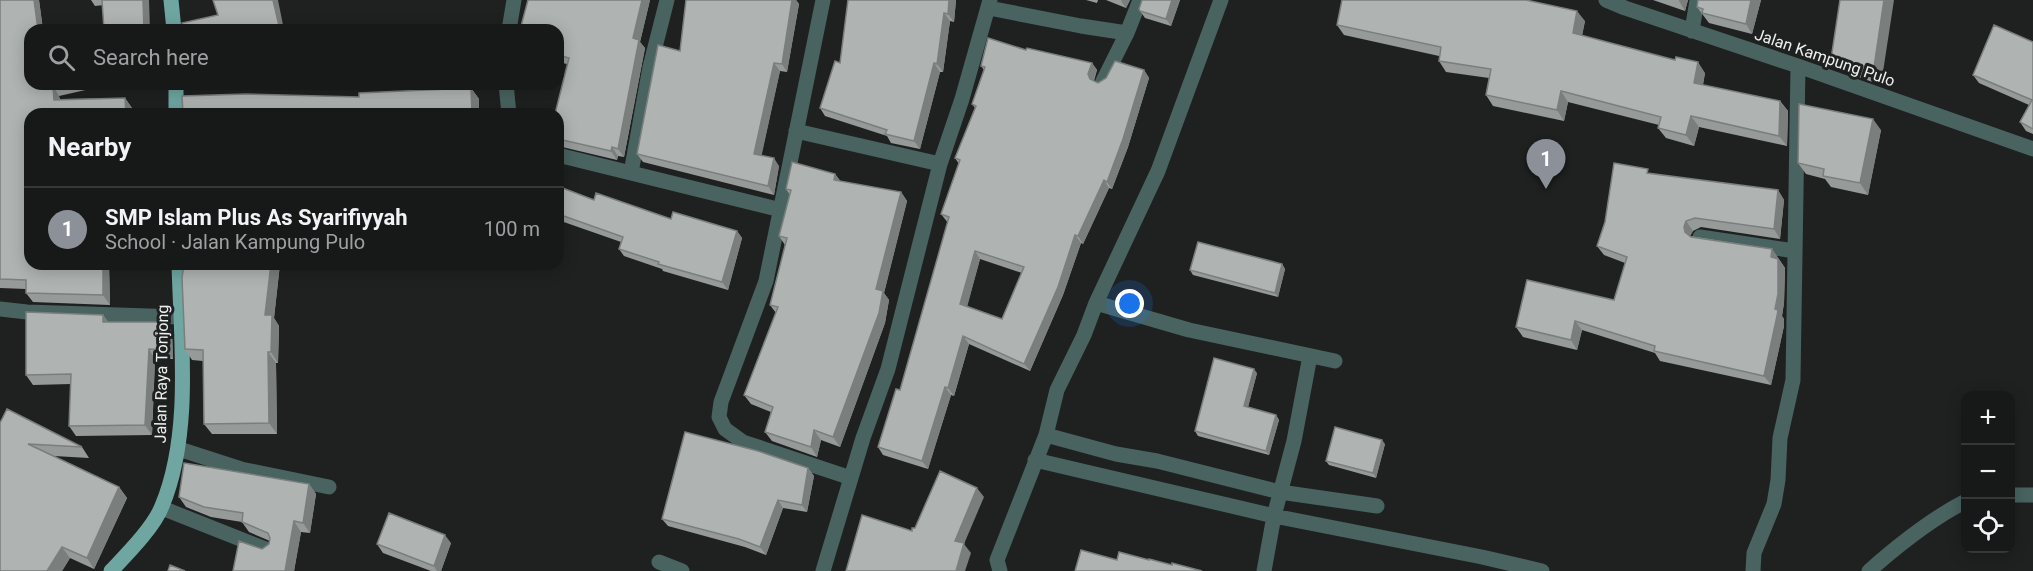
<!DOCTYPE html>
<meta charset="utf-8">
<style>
:root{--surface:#161918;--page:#232625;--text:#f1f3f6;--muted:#9ea0a2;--line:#353837;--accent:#8c9099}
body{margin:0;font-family:Roboto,sans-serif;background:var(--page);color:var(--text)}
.controls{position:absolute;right:18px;bottom:18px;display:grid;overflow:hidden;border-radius:12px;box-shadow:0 3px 15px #0003}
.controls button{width:54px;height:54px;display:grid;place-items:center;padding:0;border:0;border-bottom:2px solid var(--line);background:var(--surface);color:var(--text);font:30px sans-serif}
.you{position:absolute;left:1130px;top:304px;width:21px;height:21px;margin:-15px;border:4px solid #fff;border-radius:50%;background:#1a73e8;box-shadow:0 0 0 9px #1a73e833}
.badge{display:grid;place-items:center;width:39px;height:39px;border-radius:50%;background:var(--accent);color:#fff;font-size:20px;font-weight:700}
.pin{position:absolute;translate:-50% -50px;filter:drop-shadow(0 2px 3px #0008)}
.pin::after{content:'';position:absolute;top:32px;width:21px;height:18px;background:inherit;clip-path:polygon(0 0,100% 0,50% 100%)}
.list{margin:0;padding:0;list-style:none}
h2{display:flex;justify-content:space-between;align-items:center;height:78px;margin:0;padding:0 24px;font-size:26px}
h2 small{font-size:20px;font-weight:400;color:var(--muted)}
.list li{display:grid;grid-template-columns:39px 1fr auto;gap:18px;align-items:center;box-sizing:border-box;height:84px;padding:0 24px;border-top:2px solid var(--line)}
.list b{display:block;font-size:22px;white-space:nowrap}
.list p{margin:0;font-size:20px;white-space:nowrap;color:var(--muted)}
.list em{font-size:20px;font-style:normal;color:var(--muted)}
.icon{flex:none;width:33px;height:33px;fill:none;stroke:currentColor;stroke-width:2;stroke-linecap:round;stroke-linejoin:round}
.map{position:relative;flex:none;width:2033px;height:571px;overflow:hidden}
.search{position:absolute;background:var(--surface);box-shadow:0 3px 15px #0003;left:24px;top:24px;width:540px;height:66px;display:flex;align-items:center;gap:15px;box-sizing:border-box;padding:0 21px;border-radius:18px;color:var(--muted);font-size:22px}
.panel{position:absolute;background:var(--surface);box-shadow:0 3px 15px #0003;left:24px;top:108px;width:540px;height:162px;border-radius:18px}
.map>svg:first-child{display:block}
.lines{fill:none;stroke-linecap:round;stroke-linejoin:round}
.minor{stroke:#496360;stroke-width:15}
.major{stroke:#6fa6a1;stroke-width:15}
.wall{fill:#969b9a;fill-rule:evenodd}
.shaded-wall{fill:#7a7e7d}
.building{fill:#afb4b3;stroke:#7a7e7d;stroke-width:1.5;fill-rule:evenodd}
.labels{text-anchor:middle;stroke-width:6;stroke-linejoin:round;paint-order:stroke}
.street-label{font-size:16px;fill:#edf0ef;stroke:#1e2120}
</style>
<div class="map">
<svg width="2033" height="571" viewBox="0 0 2033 571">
<rect width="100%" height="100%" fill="#1e2120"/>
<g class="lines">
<path class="minor" d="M667 0 650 67 631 173 781 210
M823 0 766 281 721 402 719 417 725 429 743 442 851 478
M1606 0 1625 8 1798 66 2033 149
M989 8 1081 26 1127 33
M509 30 514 0
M1692 31 1697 0
M1103 81 1127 33 1140 0
M506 84 509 114
M796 131 940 164
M558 155 631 173
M1700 237 1795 251
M1096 303 1189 330 1335 361
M0 309 27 312 180 317
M1046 435 1116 454 1157 461 1280 492 1377 506
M179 449 241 469 329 487
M1035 460 1274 516 1482 557 1542 571
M2010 495H2033
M162 508 268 550
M659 562 682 571
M823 571 863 438 888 369 940 164 962 99 990 0
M1000 571 997 560 1046 435 1057 390 1084 335 1096 303 1158 171 1221 0
M1264 571 1274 516 1294 441 1310 356
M1753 571 1754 553 1774 504 1778 480 1780 438 1793 380 1798 66
M1869 571C1896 547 1933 518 1966 501"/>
<path class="major" d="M171 0 174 30
M176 84V114
M111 571C127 554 154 527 162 506 192 434 181 341 179 264"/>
</g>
<path class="wall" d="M0 0H39L43 30H30V84H112L59 96 60 99 125 98 132 108V114H30L109 264 110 305 33 302 26 293V289L0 288Z
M91 0H149L95 6Z
M528 0H650L640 42 645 48 624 157 618 156 617 160 558 146V114L567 64 558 62V30Z
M686 0H796L799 4 787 72 780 71 761 156 779 166 774 195 643 162 637 154 680 51Z
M848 0H956L954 22 950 21 943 72H940L920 149 891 143 887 136 825 116 820 108 840 63Z
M1086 0H1098L1097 3Z
M1106 0H1130L1126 8Z
M1142 0H1180L1171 26 1145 18 1140 11Z
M1653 0H1688L1685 11Z
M1698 0H1761L1752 34 1709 23 1697 7Z
M1840 0 1881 85 1839 70 1831 59Z
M1585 21 1582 36 1705 73 1703 85 1780 101 1788 111 1787 146 1699 127 1694 146 1666 138 1658 128 1659 125 1568 102 1564 121 1493 106 1486 95 1489 78 1446 72 1439 61V56L1344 35 1337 25Z
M2033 42V134L2026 131 2020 122 2029 105 1979 83 1973 75Z
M1026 50 1092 63 1097 70 1094 81 1098 83 1144 70 1149 78 1128 147 1112 189 1109 188 1083 244 1081 243 1063 295 1030 371 969 344 954 396 951 395 928 469 883 455 878 447 900 390 948 223 941 214 959 164 955 158 975 108 972 104 984 70 981 66ZM980 259 1022 273 1002 319 967 306Z
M471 88 479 99V114H183Z
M1881 130 1868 195 1831 187 1825 179 1806 174 1798 163Z
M835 174 841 182 901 192 907 201 884 293 889 300 885 323 840 447 821 440 817 457 772 441 765 432 771 412 751 404 744 395 776 313 770 305 785 245 779 236 790 195 786 189Z
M1652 174 1778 190 1784 200 1780 239 1701 227 1693 231 1690 236 1772 249 1785 268 1784 303 1782 316 1784 319V326L1771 385 1660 361 1655 353 1582 330 1577 350 1523 337 1516 327 1614 300 1625 263 1604 255 1597 246Z
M558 192 671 219 737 231 742 238 728 290 663 271 662 269 624 256 619 249 621 242 558 220Z
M184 264H280L274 318 279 326 278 363H276L277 434H212L204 424 203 361 192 360 185 349Z
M1282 264 1285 269 1278 297 1193 275 1190 270Z
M103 315 108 322H165L172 332 173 359H155L152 435 76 436 69 426 71 384 33 385 26 375Z
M1257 373 1248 407 1276 415 1279 420 1269 455 1198 436 1195 431Z
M7 409 82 447 89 458 54 456 119 487 127 498 94 569 70 558 62 571H0Z
M1385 444 1376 478 1329 465 1326 461Z
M808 468 814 476 807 512 783 508 766 555 745 547 668 526 662 519Z
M309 484 316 494 310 533 301 532 294 571H233L269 544 270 541 249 532 242 522 211 517 186 507 179 497Z
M451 543 441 571H431L383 553 377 544Z"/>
<path class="shaded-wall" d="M34 0H39L43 30H38Z
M143 0H149L150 30H144Z
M273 0H278L284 30H280Z
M642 0H650L640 42 645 48 624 157 618 149 633 38Z
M792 0H796L799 4 787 72 782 64Z
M949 0H956L954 22 948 14Z
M1122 0H1130L1126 8 1121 1Z
M1172 0H1180L1171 26 1166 19Z
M1679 0H1688L1685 11 1679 1Z
M1751 0H1761L1752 34 1746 24Z
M1884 0H1894L1881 85 1873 74Z
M1577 11 1585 21 1580 44 1573 33Z
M944 13 950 21 943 72 937 64Z
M1698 62 1705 73 1701 94 1694 83Z
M774 63 780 71 760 163 754 154Z
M934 63 940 72 920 149 914 141Z
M1092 63 1097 70 1093 82 1090 79 1088 74Z
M1144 70 1149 78 1128 147 1112 189 1107 182Z
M53 86 59 96 61 109 54 100Z
M471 88 479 99V114H472Z
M1561 91 1568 102 1564 121 1557 110Z
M125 98 132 108V114H126Z
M1780 101 1788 111 1787 146 1779 136Z
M1691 116 1699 127 1694 146 1686 135Z
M1873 119 1881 130 1868 195 1860 183Z
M612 147 618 156 617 160 611 151Z
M774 158 779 166 774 195 768 186Z
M835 174 842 183 834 180Z
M1104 180 1109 188 1083 244 1078 236Z
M1778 190 1784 200 1780 239 1774 229Z
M901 192 907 201 884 293 889 300 885 323 840 447 833 437 876 289Z
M1686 221 1693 231 1690 236 1685 232 1684 227Z
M737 231 742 238 728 290 722 282Z
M1075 235 1081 243 1063 295 1030 371 1024 364Z
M1772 249 1785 268 1784 303 1782 316 1784 319V326L1771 385 1764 376 1775 309 1771 257Z
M975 251 980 259 966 311 960 304Z
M103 264H109L110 305 103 295Z
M271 264H280L274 318 279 326 278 363 271 352 265 315Z
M1282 264 1285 269 1278 297 1275 293Z
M103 315 110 324 103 322Z
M1575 321 1582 330 1577 350 1571 340Z
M165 322 172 332 173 359 166 350Z
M963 336 969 344 954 396 948 388Z
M149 349 155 359 152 435 145 425Z
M268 352 276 363 277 434 269 423Z
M1254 369 1257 373 1247 411 1244 406Z
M945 387 951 395 928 469 922 461Z
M1276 415 1279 420 1269 455 1266 451Z
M814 430 821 440 817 457 811 447Z
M1382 440 1385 444 1376 478 1373 473Z
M808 468 814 476 807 512 802 505Z
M309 484 316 494 310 533 303 523Z
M119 487 127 498 94 569 87 558Z
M977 488 984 497 964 544 971 553 965 571H956L955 541Z
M778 500 783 508 766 555 760 547Z
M294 521 301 532 294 571H285Z
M445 535 451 543 441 571H437L434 566Z
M62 547 70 558 62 571H47Z"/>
<path class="building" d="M0 0H34L38 30H30V84H62L53 86 54 100 125 98 126 114H30V264H103V295L26 293V280L0 279Z
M102 0H143L144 30H104Z
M213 0H273L280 30H184L182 23 218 15Z
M528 0H642L633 38 639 40 618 149 612 147 611 151 558 139V114H555L569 58 558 55V30H520Z
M686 0H792L782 64 774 63 754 154 774 158 768 186 637 154 658 45 680 51Z
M848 0H949L948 14 944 13 937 64 934 63 914 141 885 134 887 130 820 108 835 61 840 63Z
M1142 0H1172L1166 19 1140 11 1139 9Z
M1342 0H1526L1577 11 1573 33 1675 60 1676 57 1698 62 1694 83 1780 101 1779 136 1691 116 1686 135 1658 128 1661 117 1561 91 1557 110 1486 95 1491 69 1439 61 1441 47 1337 25Z
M1698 0H1751L1746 24 1702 13 1703 9 1697 7Z
M1840 0H1884L1873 74 1831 59Z
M1994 25 2033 42V129L2020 122 2032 100 1973 75Z
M988 38 1026 50 1027 48 1092 63 1088 74 1090 79 1098 83 1106 78 1115 61 1144 70 1123 139 1107 182 1104 180 1078 236 1075 235 1058 287 1024 364 963 336 948 388 945 387 922 461 878 447 896 389 900 390 949 217 941 214 960 160 955 158 976 106 972 104 985 67 981 66ZM975 251 1024 267 1002 319 960 304Z
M471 88 472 114H449L434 110 433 114H183L182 96 246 94 359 97V93Z
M1799 104 1873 119 1860 183 1823 176 1824 169 1798 163Z
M792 162 835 174 834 180 901 192 876 289 883 291 879 313 833 437 814 430 811 447 765 432 773 407 744 395 778 307 770 305 787 238 779 236 791 190 786 189Z
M1614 163 1648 169 1647 173 1778 190 1774 229 1695 218 1686 221 1684 227 1685 232 1691 237 1772 249 1771 257 1778 259V294L1775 309 1778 310 1777 316 1764 376 1654 351 1655 346 1575 321 1571 340 1516 327 1527 280 1614 300 1627 257 1597 246 1605 222Z
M560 187 594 200 596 193 671 219 673 212 737 231 722 282 658 264 659 262 619 249 623 237 558 214V192Z
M1198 242 1282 264 1275 293 1190 270Z
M184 264H271L265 315H272L271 352H268L269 423 204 424 203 350 185 349 182 278Z
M26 312 103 315V322H165L166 350 149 349 145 425 69 426 71 374 26 375Z
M1214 358 1254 369 1244 406 1276 415 1266 451 1195 431Z
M7 409 82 447 28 444 119 487 87 558 62 547 47 571H0V423Z
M1335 427 1382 440 1373 473 1326 461Z
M685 432 758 451 808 468 802 505 778 500 760 547 739 539 662 519Z
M184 463 309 484 303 523 294 521 285 571H233L239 541 262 549 269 544 270 538 268 533 242 522 243 513 204 507 179 497Z
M940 471 977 488 955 541 964 543 956 571H846L862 515 912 531V528H915Z
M389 513 445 535 434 566 377 544Z
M1081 550 1117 560 1119 552 1149 560V559L1172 565V563L1202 571H1075Z
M170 565 185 571H168Z"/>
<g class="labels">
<g class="street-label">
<text transform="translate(1825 57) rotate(19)" y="6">Jalan Kampung Pulo</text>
<text transform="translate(161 374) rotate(-89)" y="6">Jalan Raya Tonjong</text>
</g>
</g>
</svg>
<div class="controls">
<button>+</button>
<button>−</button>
<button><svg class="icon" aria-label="locate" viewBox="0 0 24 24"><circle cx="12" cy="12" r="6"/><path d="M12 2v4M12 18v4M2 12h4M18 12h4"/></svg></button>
</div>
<div class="you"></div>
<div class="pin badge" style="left:1546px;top:189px">1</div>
<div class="search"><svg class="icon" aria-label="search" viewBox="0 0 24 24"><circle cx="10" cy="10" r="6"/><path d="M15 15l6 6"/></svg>Search here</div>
<section class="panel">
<h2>Nearby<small></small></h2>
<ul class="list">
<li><span class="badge">1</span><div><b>SMP Islam Plus As Syarifiyyah</b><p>School · Jalan Kampung Pulo</p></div><em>100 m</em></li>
</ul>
</section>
</div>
